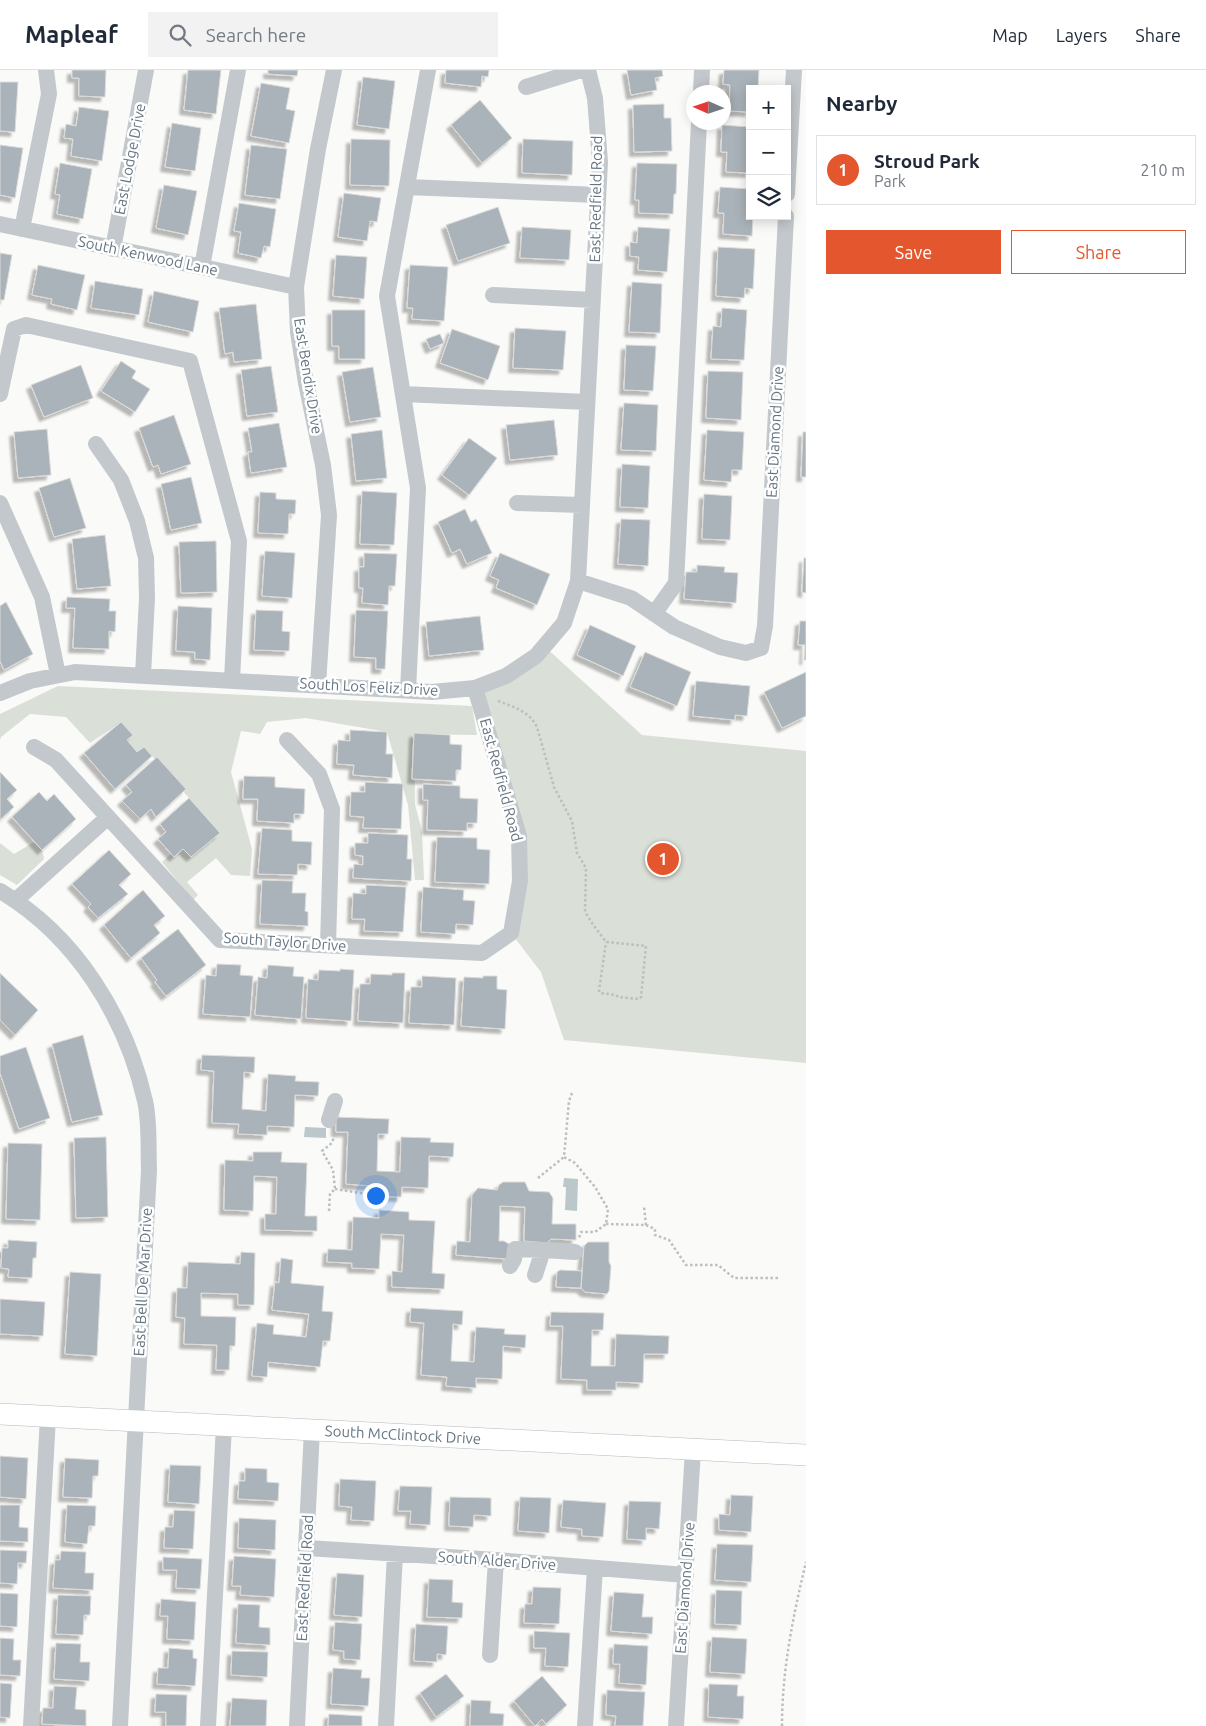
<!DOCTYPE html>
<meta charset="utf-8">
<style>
:root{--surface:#fff;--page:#f2f2f3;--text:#1f2937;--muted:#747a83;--line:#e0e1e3;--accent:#e4572e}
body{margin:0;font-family:Ubuntu,sans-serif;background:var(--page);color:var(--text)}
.controls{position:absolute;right:15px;top:15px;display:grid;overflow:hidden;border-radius:0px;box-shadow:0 2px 12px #0003}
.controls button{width:45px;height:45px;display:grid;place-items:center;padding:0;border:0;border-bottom:1px solid var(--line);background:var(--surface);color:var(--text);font:25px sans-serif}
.compass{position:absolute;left:686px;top:15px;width:45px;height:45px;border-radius:50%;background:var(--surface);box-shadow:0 2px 12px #0003;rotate:273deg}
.you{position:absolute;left:375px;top:1125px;width:18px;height:18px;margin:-12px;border:4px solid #fff;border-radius:50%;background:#1a73e8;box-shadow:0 0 0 8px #1a73e833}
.badge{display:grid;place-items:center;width:32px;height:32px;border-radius:50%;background:var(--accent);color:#fff;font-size:16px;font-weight:700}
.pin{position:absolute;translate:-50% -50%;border:2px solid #fff;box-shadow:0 1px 5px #0006}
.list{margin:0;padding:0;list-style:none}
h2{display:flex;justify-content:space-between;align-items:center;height:65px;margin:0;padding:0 20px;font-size:21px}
h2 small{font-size:16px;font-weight:400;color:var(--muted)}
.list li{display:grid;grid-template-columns:32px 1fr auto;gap:15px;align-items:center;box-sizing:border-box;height:70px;margin:0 10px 10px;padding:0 10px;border:1px solid var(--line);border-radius:0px}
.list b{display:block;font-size:19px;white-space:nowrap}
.list p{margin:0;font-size:16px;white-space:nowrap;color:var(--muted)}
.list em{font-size:16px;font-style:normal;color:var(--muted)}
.actions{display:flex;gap:10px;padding:15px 20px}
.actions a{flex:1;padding:11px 0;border:1px solid var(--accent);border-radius:0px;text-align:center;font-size:18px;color:var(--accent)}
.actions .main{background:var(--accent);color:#fff}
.icon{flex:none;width:28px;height:28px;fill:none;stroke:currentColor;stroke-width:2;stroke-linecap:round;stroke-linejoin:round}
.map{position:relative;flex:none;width:806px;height:1656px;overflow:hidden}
header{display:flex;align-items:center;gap:30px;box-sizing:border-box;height:70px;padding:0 25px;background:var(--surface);border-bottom:1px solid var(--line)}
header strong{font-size:24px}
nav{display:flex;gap:28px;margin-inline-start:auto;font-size:18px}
.search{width:350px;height:45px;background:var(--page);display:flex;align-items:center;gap:12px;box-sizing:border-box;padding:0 18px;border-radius:0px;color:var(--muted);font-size:19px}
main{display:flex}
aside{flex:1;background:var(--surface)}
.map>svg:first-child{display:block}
.green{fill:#dadfd7}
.water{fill:#bbc7cb}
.building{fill:#aab3b9;stroke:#dcdcda;filter:url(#shadow)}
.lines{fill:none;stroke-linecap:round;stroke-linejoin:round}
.major-casing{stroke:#b5babe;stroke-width:22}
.path{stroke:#bbbfc2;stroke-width:2.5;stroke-dasharray:2.5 2.5;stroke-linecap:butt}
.minor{stroke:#c3c8cc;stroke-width:16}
.major{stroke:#fff;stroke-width:21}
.labels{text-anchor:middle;stroke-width:5;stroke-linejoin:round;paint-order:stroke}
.street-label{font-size:15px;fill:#657683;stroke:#fff}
</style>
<header>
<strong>Mapleaf</strong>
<div class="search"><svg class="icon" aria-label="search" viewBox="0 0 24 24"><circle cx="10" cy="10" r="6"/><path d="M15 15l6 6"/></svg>Search here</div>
<nav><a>Map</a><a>Layers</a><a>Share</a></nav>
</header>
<main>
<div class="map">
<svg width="806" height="1656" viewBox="0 0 806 1656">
<defs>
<filter id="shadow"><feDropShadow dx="-4.5" dy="4.5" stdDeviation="1" flood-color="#0004"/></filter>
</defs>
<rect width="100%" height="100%" fill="#fafaf8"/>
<path class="green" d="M544 576 642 665 806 681V993L564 970 541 902 511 863 519 766 475 618Z
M58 616 472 636 477 665 414 664 415 734 422 762 424 810H415L408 735 387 662 306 648 267 652 260 664 241 661 231 702 252 779 250 806 231 805 216 788 187 812 198 825 193 830 162 792 171 784 174 787 183 779 191 787 219 762 144 677 137 682 127 670 132 665 121 652 90 673 66 647 30 644 1 667 0 670V644Z
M34 772 42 780 44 789 17 815 0 805V773L14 784Z"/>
<path class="water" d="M305 1057 326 1058V1068L304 1067Z
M564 1108 578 1109 577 1141 565 1140 566 1117H563Z"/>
<path class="building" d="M72 0H106L105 27 79 26V8H72Z
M188 0H221L216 44 184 40Z
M268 0H298L297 6 268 4Z
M446 0H489L488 7 482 6 481 17 445 13Z
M627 0H662L663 6 655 8 657 20 631 25Z
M724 0H759L758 19H750V42L729 41 730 15 723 14Z
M363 7 395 11 389 59 357 55Z
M0 12H18L15 62 0 61Z
M261 13 290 18 286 39 295 41 289 73 251 66Z
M480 30 512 68 482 93 451 55Z
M664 34V48H671L672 81 634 82 633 35Z
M79 37 109 41 102 91 71 86 73 69 64 68 66 54 76 56Z
M172 53 201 58 195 101 165 97Z
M722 55 750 57V103L726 102 727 82H721Z
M351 69 390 70 389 116 350 115Z
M523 69 573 71 572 105 522 103Z
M0 75 23 78 15 128 0 125Z
M251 75 287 79 280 129 245 125Z
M60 93 92 99 83 149 57 144 60 125 55 124Z
M637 93 677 94 676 124H674L673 144 639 143V130H635Z
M164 115 197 121 188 165 156 158Z
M720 117 750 119V146H753L752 166 723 164 724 143H718Z
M344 123 381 128 377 152 370 151 367 171 338 167Z
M239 133 276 139 270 177 264 176 261 188 238 183 241 162 234 161Z
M498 137 510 173 458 191 446 155Z
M522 157 571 160 569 190 520 188Z
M638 157 670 159 667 202 638 200 639 187 630 186V172L637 173Z
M718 177 755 179 753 219 745 218 744 228 716 226Z
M0 183 12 185 4 230H0Z
M336 185 367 187 364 229 333 226Z
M38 195 85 205 77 240 51 234 52 229 32 225Z
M410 195 448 197 444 251 412 249 413 238H407Z
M95 211 143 219 139 245 91 238Z
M632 212 662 214 660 263 629 262Z
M154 221 199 231 193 262 148 252Z
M256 234 262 289 234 292 233 282 225 284 219 238Z
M722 238 747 240 744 290 711 289 713 256 721 257Z
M332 240H365V289H339V276H332Z
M515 258 566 261 563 300 513 298Z
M452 259 500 276 488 310 440 293Z
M440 264 444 273 430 279 426 269Z
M626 275 656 276 653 321 624 320Z
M121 291 136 301 132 308 150 319 135 342 101 321Z
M81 295 93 328 44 347 31 315Z
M271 296 278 342 247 346 241 300Z
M373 297 381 347 350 352 342 302Z
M708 301 743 302 741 350 706 348Z
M624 333 658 335 656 381 621 380Z
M174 345 191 394 161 404 158 395 153 397 139 358Z
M554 350 558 385 510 390 506 355Z
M279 353 287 397 251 403 248 382H252L248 358Z
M47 359 51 405 18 408 14 362Z
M382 360 387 408 356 411 351 364Z
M707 360 744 362 742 400H732L731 412 704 410Z
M803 362H806V407H801Z
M469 368 497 388 469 425 442 405Z
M622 394 650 396 648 438 620 437Z
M191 407 202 453 171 460 161 414Z
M70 408 86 458 54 467 39 418Z
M362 421 397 423 394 475 360 474Z
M260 422 276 423V429L296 430 295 444H289L288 464 258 463Z
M704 424 732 426 730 470 702 469Z
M465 439 471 452 476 449 492 483 467 494 460 479 452 483 438 452Z
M621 449 650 450 648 496 618 494Z
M105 465 111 516 77 519 72 469Z
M216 471 217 522 181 523 179 472Z
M265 481 295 483 292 528 262 526Z
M364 483 397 484 395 516H389L388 535 362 533 363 518H359V497H364Z
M500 483 550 504 537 535 496 518 499 510 490 506Z
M804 488H806V523L802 522Z
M697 495 725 497 724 502 738 503 736 533 684 529 686 502H697Z
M67 527 110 529 109 541H116L115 562 109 561V579L73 578 75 538H66Z
M6 532 33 584 4 600 0 591V536Z
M178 536 212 538 210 590 195 589V582L176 581Z
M256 540 283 541 282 561 290 562 289 581 254 580Z
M356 540 388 541 385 599H376V588L354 587Z
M480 546 484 580 429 586 426 552Z
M800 551H806V590H804L805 575H798Z
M590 555 636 576 623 606 577 585Z
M645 582 691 602 677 636 630 617Z
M806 602V646L782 658 764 622Z
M696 611 750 616 747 646 735 645V650L693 646Z
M121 652 133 665 127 670 137 682 144 677 152 686 115 719 84 683Z
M350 660 387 662 386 684H393L392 708 353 705 354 695 337 694 338 670 350 671Z
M414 663 450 665V674L462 675 461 700H456V711L412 709Z
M157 687 186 719 156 747 151 739 140 749 122 731 132 722 126 715Z
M0 702 17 720 7 729 14 737 0 750Z
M244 706 275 707V717L305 719 304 744H294V753L257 751 258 729H243Z
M365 712 403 714 401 759 363 758 364 747 350 746 351 722H365Z
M423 714 460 716V728L478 729 477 753H467V761L427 760 428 730H423Z
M39 722 47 731 54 724 76 749 42 780 12 747Z
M189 728 220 763 191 787 183 779 174 787 158 769 166 762 160 754Z
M262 758 292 760V771L312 772 311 795 298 794 297 805 258 804Z
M368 763 408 765 407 789H412L411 811 353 808 354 794 363 795V786L355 785V773H368Z
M437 767 477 768V779L490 780 489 814 435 812Z
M109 780 131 804 119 815 128 824 98 848 88 837 91 834 72 814Z
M262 810 293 811 292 823H306L305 841 308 842V856L260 854Z
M366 815 406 817 403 862 364 861 365 849H352L353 823 366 824Z
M423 817 464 820 463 830 475 831 473 855 456 854 455 864 421 862Z
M143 820 165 846 154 855 160 863 131 888 104 855Z
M178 859 206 895 166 926 155 912 157 910 141 888Z
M217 894 241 895 240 905 253 906 250 947 203 944 206 905 216 906Z
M268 895 294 897 293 906 304 907 301 949 255 945 258 907 267 908Z
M340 899 354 900 351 951 306 948 308 909 318 910 319 900 340 901Z
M0 903 38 940 15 965 0 950Z
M392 903H405L403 953 358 951 360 914H370L371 904 392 905Z
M422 906 456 908 454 955 409 953 411 917H422Z
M483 906H497V919L507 920 505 959 461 956 464 907 483 908Z
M83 965 103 1045 72 1052 52 974Z
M26 977 50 1048 19 1059 0 1003V986Z
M202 985 255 987 254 1003 244 1002 242 1039 266 1041 268 1004 296 1006 295 1011 319 1012 318 1026 295 1025 294 1057 267 1056V1065L238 1064 239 1054 212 1053 214 1001 201 1000Z
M336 1047 389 1049 388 1064H378L377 1101 400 1102 401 1067 431 1068 430 1072 454 1073 453 1087 429 1086 428 1118 402 1117 401 1127 372 1126 373 1116 346 1114 348 1062H336Z
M106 1067 108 1147 76 1148 74 1068Z
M8 1073 42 1074 40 1150 6 1149Z
M253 1082H282L281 1092 307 1093 305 1146H317V1161L265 1160V1144H276L277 1107 254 1106 253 1141 224 1140 225 1090 253 1091Z
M503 1112H525L529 1121 549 1122 553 1128 552 1154H576V1170L551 1169 547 1173 524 1171 525 1137 500 1136 499 1171H504L509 1174V1186L507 1189 456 1185 457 1171 470 1172 472 1125 478 1118 497 1120 499 1115Z
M379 1140 409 1142V1150L435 1151 432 1203 445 1204 444 1219 392 1217V1201L402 1202 404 1165 381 1164 379 1199 352 1198V1193L327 1192 328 1179 352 1180 353 1147 379 1148Z
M8 1170 37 1172 36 1188H33L32 1208 8 1207 9 1199 1 1198 2 1178H8Z
M588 1172H609V1192L611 1196 609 1221 607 1224 585 1222 581 1218 584 1176Z
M241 1182 255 1183 254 1235H238V1224L201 1223V1246L236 1247 235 1276H230L229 1300H216L217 1275 184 1274 185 1248 176 1247 177 1218H187L188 1192 240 1194Z
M281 1188 293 1190 291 1213 324 1216 322 1241 333 1242 330 1271H323L320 1297 268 1292 267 1307 252 1306 257 1253 274 1255 273 1264 306 1267 309 1244 272 1240 275 1212 279 1213Z
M560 1200 582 1201 581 1218 556 1217 557 1202Z
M70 1202 101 1204 97 1286 65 1284Z
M0 1229 45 1232 43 1266 0 1264Z
M411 1238 463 1241 462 1255 453 1254 451 1291 474 1292 476 1257 505 1259 504 1264 526 1265 525 1278 503 1276 502 1309 476 1308V1318L446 1316 447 1307 421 1305 424 1253 410 1252Z
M551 1242 604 1243 603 1260H592L591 1296H615L616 1264 669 1266 668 1284H644L643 1313 616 1312V1320H587V1310L561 1309 563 1256H550Z
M0 1386 28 1388 26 1429 0 1427Z
M65 1388 99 1390 98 1406H93L92 1428 63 1427Z
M170 1395 201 1396 199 1434 168 1432Z
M245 1398 267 1399V1412L279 1413 278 1431 238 1429 239 1411H245Z
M340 1409 376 1411 374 1451 351 1450 352 1437 339 1436Z
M400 1416 432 1417 430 1455 410 1454 411 1441H398Z
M731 1425 753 1426 751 1462 719 1460V1444L730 1445Z
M450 1427 491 1428V1446L474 1445 473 1457 449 1456Z
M520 1427 551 1428 549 1463 518 1461Z
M563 1430 606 1433 603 1467 582 1466V1459L561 1457Z
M629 1431 661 1432 659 1459 646 1458V1470L627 1469Z
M0 1435H20L19 1457 28 1458V1472L0 1471Z
M67 1435 96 1436 95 1456H89L87 1474 65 1472Z
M174 1440 195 1441 193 1479 164 1478 165 1457H173Z
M239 1448 276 1450 275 1480 238 1478Z
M717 1474 753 1475 751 1512 715 1510Z
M0 1480 27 1481 26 1493H18L17 1514 0 1513Z
M61 1481 86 1482 85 1503H94L93 1520 53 1518 55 1490H60Z
M234 1486 276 1489 274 1527 240 1525 241 1516H232Z
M163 1487 202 1489 200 1519 176 1518 177 1500H163Z
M337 1503 364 1505 362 1547 334 1545Z
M429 1509 453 1510 452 1532 463 1533 462 1548 427 1547Z
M533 1517 561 1518 559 1554 524 1553 525 1534H532Z
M716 1520 742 1521 741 1555 715 1554Z
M614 1522 644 1524 642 1547H653L652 1564 611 1561Z
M0 1523 18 1524 17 1557 0 1556Z
M58 1525 91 1526 90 1545H84L83 1565 56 1564Z
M161 1529 196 1532 194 1570 167 1569 168 1546H160Z
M238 1534 260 1535 259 1557 270 1558V1575L236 1573Z
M335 1552 362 1554 360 1590 344 1589V1581L333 1580Z
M416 1554 448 1556 446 1585 437 1584V1592L414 1591Z
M534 1561 570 1563 568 1597 545 1596 546 1578H534Z
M712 1567 747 1569 745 1604 710 1602Z
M0 1568 14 1569 13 1590H21L20 1606 0 1605Z
M56 1573 81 1574 80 1592H90L89 1611 54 1609Z
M614 1574 648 1576 646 1615 619 1613 620 1594H613Z
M169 1578 193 1580V1588L197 1589 195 1616 157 1614 158 1598H168Z
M232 1581 268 1582 267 1607 231 1605Z
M333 1598 362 1600 361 1608H370L368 1636 331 1634Z
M446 1604 464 1626 436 1647 420 1623Z
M542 1606 567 1635 546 1654 542 1649 535 1656 514 1631Z
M0 1613 12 1614 10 1648 0 1647Z
M709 1614 738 1615 737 1626H744L743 1649 708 1647Z
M54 1616 77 1617 75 1639 86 1640V1656L42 1654 43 1638H53Z
M607 1620 645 1622 643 1656H615L616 1646 606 1645Z
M156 1624 187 1625 186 1656H166V1642H155Z
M232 1628 267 1630 266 1656H230Z
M471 1630 491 1631 490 1643 504 1644 503 1656H470Z
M329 1644 362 1646V1656H328Z"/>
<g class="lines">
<defs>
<path id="major" d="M0 1344 806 1385"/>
</defs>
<use href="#major" class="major-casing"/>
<path class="path" d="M498 631C514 637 529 641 537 657L554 717 572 751 577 783 586 798 585 842 594 856 606 872 646 876 641 927 639 929 618 927 616 925 600 923 599 921 606 872
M572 1023 569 1031 564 1087 575 1093 595 1117 608 1139 606 1154 595 1162H581L579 1168
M335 1064 332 1073 322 1081 333 1100 335 1119
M538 1108 564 1087
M335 1119 367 1124 371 1122
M329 1141 330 1124 335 1119
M606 1154 646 1155 644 1136
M646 1155 655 1159V1165L669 1170 686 1195H718L734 1208H779
M782 1656C782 1600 793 1546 806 1492"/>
<path class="minor" d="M526 17 581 0
M701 22 702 0
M407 117 598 125
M787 124 794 0
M0 154 296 217
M22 159 49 24 46 0
M113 179 146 0
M202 197 238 0
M493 225 593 230
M0 324 14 259 26 255 190 291 239 471 232 610
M403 324 587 332
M96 374 121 410 137 451 146 488 147 528 143 605
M0 433 42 527 58 605
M517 433 582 435
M578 511 631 528 674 557 720 577 746 583 761 578 765 556 786 146
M654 544 676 513 699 52
M318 615 329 445 323 395 306 313 298 262 296 217 318 79 334 0
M408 620 418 418 387 226 428 0
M0 623 30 611 75 602 432 622 475 618 506 606 536 586 564 553 578 511 600 92 595 28 588 0
M287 670 319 704 332 739 328 875
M34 677 56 690 220 870 482 883 511 863 520 811 519 766 475 618
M0 821C76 866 126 947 145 1031 150 1053 148 1077 149 1100L120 1656
M16 830 107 748
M329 1050 335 1031
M510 1196 514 1189 515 1179 543 1180
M535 1205 543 1180 575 1182
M307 1478 496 1490 686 1505
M490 1585 496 1490
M31 1656 48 1347
M208 1656 224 1356
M297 1656 312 1360
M386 1656 395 1484
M585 1656 595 1498
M676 1656 693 1380"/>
<use href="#major" class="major"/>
</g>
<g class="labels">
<g class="street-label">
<text transform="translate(130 89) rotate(-79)" y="5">East Lodge Drive</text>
<text transform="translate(596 129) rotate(-89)" y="5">East Redfield Road</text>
<text transform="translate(148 186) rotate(12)" y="5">South Kenwood Lane</text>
<text transform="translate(308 306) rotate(81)" y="5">East Bendix Drive</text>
<text transform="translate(775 362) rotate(-87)" y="5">East Diamond Drive</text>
<text transform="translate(369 617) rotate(3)" y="5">South Los Feliz Drive</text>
<text transform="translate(501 710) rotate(75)" y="5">East Redfield Road</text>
<text transform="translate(285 872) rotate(4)" y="5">South Taylor Drive</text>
<text transform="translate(143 1212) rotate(-87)" y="5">East Bell De Mar Drive</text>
<text transform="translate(403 1365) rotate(3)" y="5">South McClintock Drive</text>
<text transform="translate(497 1491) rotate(4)" y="5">South Alder Drive</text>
<text transform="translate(305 1508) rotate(-87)" y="5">East Redfield Road</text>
<text transform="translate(685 1518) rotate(-86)" y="5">East Diamond Drive</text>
</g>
</g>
</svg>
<div class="controls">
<button>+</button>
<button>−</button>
<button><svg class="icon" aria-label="layers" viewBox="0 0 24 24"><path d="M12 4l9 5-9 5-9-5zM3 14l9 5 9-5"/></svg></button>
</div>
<svg class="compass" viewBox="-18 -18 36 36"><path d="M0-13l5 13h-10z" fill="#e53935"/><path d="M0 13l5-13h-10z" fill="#747a83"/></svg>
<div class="you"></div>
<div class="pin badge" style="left:663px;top:789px">1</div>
</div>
<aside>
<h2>Nearby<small></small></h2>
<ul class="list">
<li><span class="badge">1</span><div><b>Stroud Park</b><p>Park</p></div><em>210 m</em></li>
</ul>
<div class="actions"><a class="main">Save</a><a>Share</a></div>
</aside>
</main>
